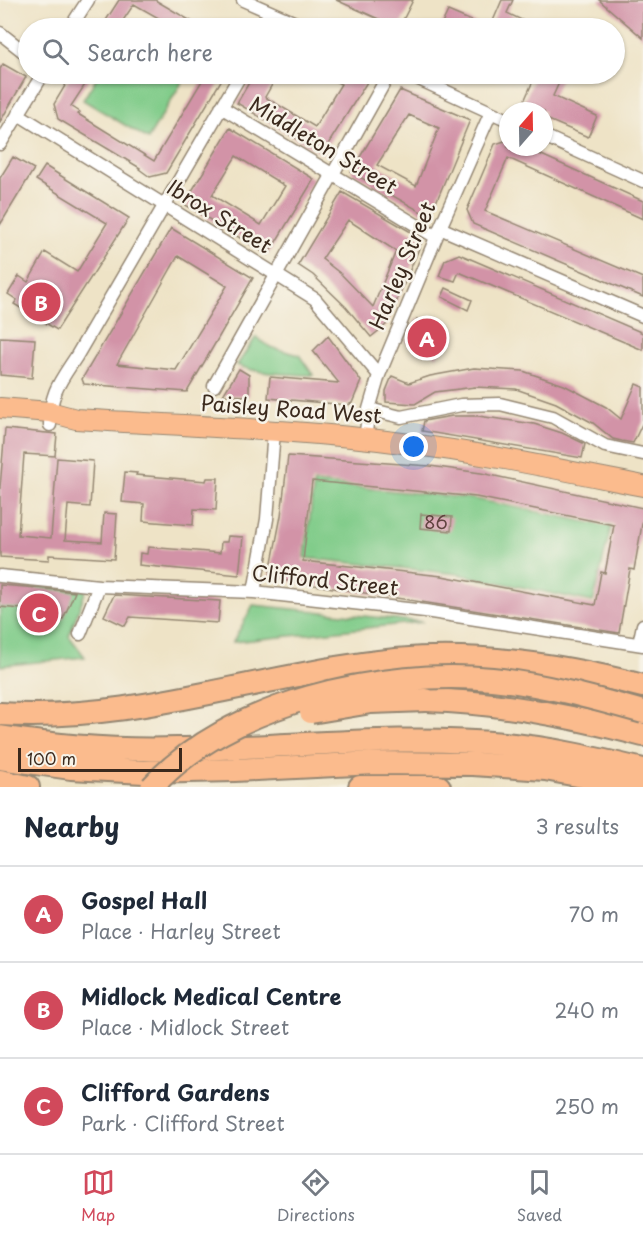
<!DOCTYPE html>
<meta charset="utf-8">
<style>
:root{--surface:#fff;--page:#f2f2f3;--text:#1f2937;--muted:#747a83;--line:#e0e1e3;--accent:#d1495b}
body{margin:0;font-family:"Playpen Sans",sans-serif;background:var(--page);color:var(--text)}
.compass{position:absolute;left:499px;top:102px;width:54px;height:54px;border-radius:50%;background:var(--surface);box-shadow:0 2px 4px #0004;rotate:20deg}
.scale{position:absolute;left:18px;bottom:15px;width:164px;box-sizing:border-box;padding-left:6px;border:3px solid #3b2a1e;border-top:0;font-size:16px;line-height:21px;white-space:nowrap;color:#3b2a1e;-webkit-text-stroke:4px #f7f3e8;paint-order:stroke}
.you{position:absolute;left:414px;top:447px;width:21px;height:21px;margin:-15px;border:4px solid #fff;border-radius:50%;background:#1a73e8;box-shadow:0 0 0 9px #1a73e833}
.badge{display:grid;place-items:center;width:39px;height:39px;border-radius:50%;background:var(--accent);color:#fff;font-size:20px;font-weight:700}
.pin{position:absolute;translate:-50% -50%;border:3px solid #fff;box-shadow:0 2px 6px #0006}
.list{margin:0;padding:0;list-style:none}
h2{display:flex;justify-content:space-between;align-items:center;height:78px;margin:0;padding:0 24px;font-size:26px}
h2 small{font-size:20px;font-weight:400;color:var(--muted)}
.list li{display:grid;grid-template-columns:39px 1fr auto;gap:18px;align-items:center;box-sizing:border-box;height:96px;padding:0 24px;border-top:2px solid var(--line)}
.list b{display:block;font-size:22px;white-space:nowrap}
.list p{margin:0;font-size:20px;white-space:nowrap;color:var(--muted)}
.list em{font-size:20px;font-style:normal;color:var(--muted)}
.icon{flex:none;width:33px;height:33px;fill:none;stroke:currentColor;stroke-width:2;stroke-linecap:round;stroke-linejoin:round}
.map{position:relative;flex:none;width:643px;height:787px;overflow:hidden}
.search{position:absolute;background:var(--surface);box-shadow:0 2px 4px #0004;left:18px;right:18px;top:18px;height:66px;display:flex;align-items:center;gap:15px;box-sizing:border-box;padding:0 21px;border-radius:33px;color:var(--muted);font-size:22px}
.sheet{height:366px;background:var(--surface)}
nav{display:flex;justify-content:space-around;align-items:center;box-sizing:border-box;height:84px;border-top:2px solid var(--line);background:var(--surface);font-size:16px;color:var(--muted)}
nav a{display:grid;justify-items:center;gap:3px}
nav .on{color:var(--accent)}
.map>svg:first-child{display:block}
.green{fill:#81cc8a;stroke:#5e7b54;stroke-width:1.5}
.building{fill:#d293a7;fill-rule:evenodd}
.lines{fill:none;stroke-linecap:round;stroke-linejoin:round}
.street-casing{stroke:#948672;stroke-width:15}
.primary-casing{stroke:#948672;stroke-width:22}
.highway-casing{stroke:#948672;stroke-width:26}
.street{stroke:#fff;stroke-width:12}
.primary{stroke:#fbbb8d;stroke-width:20}
.highway{stroke:#fbbb8d;stroke-width:22}
.highway-bridge-casing{stroke:#948672;stroke-width:26;stroke-linecap:butt}
.highway-bridge{stroke:#fbbb8d;stroke-width:22}
.labels{text-anchor:middle;stroke-width:5;stroke-linejoin:round;paint-order:stroke}
.number-label{font-size:18px;fill:#614440}
.street-label{font-size:21px;fill:#3b2a1e;stroke:#f7f3e8}
</style>
<div class="map">
<svg width="643" height="787" viewBox="0 0 643 787">
<rect width="100%" height="100%" fill="#f7f3e8"/>
<filter id="ink" filterUnits="userSpaceOnUse"><feTurbulence type="fractalNoise" baseFrequency=".0167" numOctaves="2"/><feDisplacementMap in="SourceGraphic" scale="12" xChannelSelector="R" yChannelSelector="G"/><feConvolveMatrix kernelMatrix="1 2 1 2 8 2 1 2 1" color-interpolation-filters="sRGB"/></filter>
<filter id="wash" filterUnits="userSpaceOnUse"><feTurbulence type="fractalNoise" baseFrequency=".008" numOctaves="4" result="noise"/><feDisplacementMap in="SourceGraphic" scale="24" xChannelSelector="R" yChannelSelector="G"/><feGaussianBlur stdDeviation="1.35" result="paint"/><feColorMatrix in="noise" values="0 0 0 0 0 0 0 0 0 0 0 0 0 0 0 0 0 1.4 0 .05"/><feComposite in="paint" operator="in"/></filter>
<g filter="url(#wash)">
<rect width="100%" height="100%" fill="#eee3c6"/>
<path class="green" d="M99 74H187L148 139 83 100Z
M256 337 270 347 299 355 313 375C288 374 261 375 237 365Z
M314 483 475 499 611 527 593 602 458 574 305 558Z
M0 581 86 590 69 636 85 657 0 666Z
M253 605 423 622 233 642Z"/>
<g id="blocks">
<path class="building" d="M119 0H155L203 28H176L134 4 118 28H101Z
M336 0H413L399 28Z
M502 0H513L507 13 526 22 523 28H490Z
M599 0H643V38Z
M448 11 488 28H440Z
M3 64 26 77 0 122V69Z
M72 74H92L71 106 80 112 78 114 154 161 206 74H225L166 173 150 177 139 169 140 168 58 119 54 104Z
M254 74H278L265 97 315 127 341 84 319 74H372L322 154 237 103Z
M517 74H563L553 96 597 116 588 137 544 118V111H529L521 108 533 81Z
M400 90 470 120 430 217 351 172ZM409 115 439 128 416 186 377 165Z
M230 128 314 179 268 255 184 204ZM236 156 285 186 261 225 212 195Z
M508 140V147H524L643 201V219L508 158 485 211 643 278V297L473 224 467 210 495 144Z
M13 157 34 169 0 225V178Z
M45 166 129 218 57 330 14 304 17 300 8 294 19 276 28 282 45 252 77 272 107 223 36 180Z
M342 192 423 239 387 324 371 337 346 307 313 275 298 265ZM348 220 396 251 373 307 341 274 322 259Z
M171 228 253 278 187 392 84 384 82 379ZM178 256 227 286 176 370 117 364Z
M459 254 643 333V350L459 272 455 281 439 276 445 260Z
M446 288 472 300 468 310 442 297Z
M417 319 448 333 437 356 406 342Z
M328 336 361 381 352 403 348 405 268 398 270 377 339 383 313 351Z
M0 337 35 339 32 378 0 375Z
M474 368 523 371 564 385 606 407 621 419 636 384 643 387V422L633 443 622 441 613 439 593 423 556 403 516 389 475 387 435 392 415 404 386 402V391L392 376 409 383 430 376Z
M239 369 249 375V396L223 395Z
M452 416H478L534 424 562 433 585 444 582 458 422 431 424 421Z
M5 429 57 434 55 456 24 454 18 535 51 538 57 458 93 461 90 507 68 505 65 540 102 542 104 513 117 514 114 559 49 555V560L0 557V487Z
M288 456 430 466 481 473 643 508V519L634 570 630 569 619 633 269 578 281 516ZM312 481 476 497 614 525 605 573 601 572 595 605 442 576 303 561Z
M125 472 137 473 136 475 206 481 207 478H218L216 510 194 509 193 525 143 521 144 504 122 502Z
M421 514 452 517 451 531 420 528Z
M228 536 243 537 239 575 139 565 140 553 147 554 148 547 220 553 221 542H227Z
M0 585 38 588 75 592 63 619 40 616 44 611 0 607Z
M114 595 220 601 218 623 130 617 125 626 104 616Z"/>
</g>
</g>
<g filter="url(#ink)">
<use href="#blocks" fill-opacity="0" stroke="#948672" stroke-width="1.5"/>
<g class="lines">
<defs>
<path id="street" d="M243 0 307 28
M70 28 88 0
M264 28 269 12
M0 33 28 55
M408 74 508 120
M221 107 436 237
M18 114 315 299 379 375
M544 136 643 181
M0 144 43 74
M440 228 643 316
M214 386 389 74
M369 409 401 417 461 405 500 404 553 417 605 446 643 454
M50 425C50 393 59 383 76 357L241 74
M365 439 369 409 379 375 440 228 491 112
M0 576 99 586 254 592 425 611 643 645
M254 592 267 519 274 431
M80 634 99 586
M639 644 643 625"/>
<path id="primary" d="M0 408 50 412 76 419C184 426 294 429 402 443 483 453 563 470 643 486"/>
<path id="highway" d="M426 700C501 702 572 716 643 735
M0 714C135 723 263 673 396 660 479 652 562 665 643 686
M0 737C58 746 118 751 177 749 286 748 396 734 504 744 551 748 597 759 643 770
M0 758 71 768 144 772 235 770 375 763 473 764 545 769 643 787
M0 781 28 787
M360 787H439"/>
</defs>
<use href="#street" class="street-casing"/>
<use href="#primary" class="primary-casing"/>
<use href="#highway" class="highway-casing"/>
<use href="#street" class="street"/>
<use href="#primary" class="primary"/>
<use href="#highway" class="highway"/>
<defs>
<path id="highway-bridge" d="M311 712 371 702 426 700
M152 787C227 703 383 668 492 679 543 684 593 698 643 712"/>
</defs>
<use href="#highway-bridge" class="highway-bridge-casing"/>
<use href="#highway-bridge" class="highway-bridge"/>
</g>
</g>
<g class="labels">
<g class="number-label">
<text x="436" y="529">86</text>
</g>
<g class="street-label">
<text transform="translate(323 146) rotate(31)" y="7">Middleton Street</text>
<text transform="translate(219 217) rotate(32)" y="7">Ibrox Street</text>
<text transform="translate(403 266) rotate(-67)" y="7">Harley Street</text>
<text transform="translate(291 410) rotate(4)" y="7">Paisley Road West</text>
<text transform="translate(325 581) rotate(6)" y="7">Clifford Street</text>
</g>
</g>
</svg>
<svg class="compass" viewBox="-18 -18 36 36"><path d="M0-13l5 13h-10z" fill="#e53935"/><path d="M0 13l5-13h-10z" fill="#747a83"/></svg>
<div class="scale">100 m</div>
<div class="you"></div>
<div class="pin badge" style="left:427px;top:338px">A</div>
<div class="pin badge" style="left:41px;top:302px">B</div>
<div class="pin badge" style="left:39px;top:613px">C</div>
<div class="search"><svg class="icon" aria-label="search" viewBox="0 0 24 24"><circle cx="10" cy="10" r="6"/><path d="M15 15l6 6"/></svg>Search here</div>
</div>
<section class="sheet">
<h2>Nearby<small>3 results</small></h2>
<ul class="list">
<li><span class="badge">A</span><div><b>Gospel Hall</b><p>Place · Harley Street</p></div><em>70 m</em></li>
<li><span class="badge">B</span><div><b>Midlock Medical Centre</b><p>Place · Midlock Street</p></div><em>240 m</em></li>
<li><span class="badge">C</span><div><b>Clifford Gardens</b><p>Park · Clifford Street</p></div><em>250 m</em></li>
</ul>
</section>
<nav>
<a class="on"><svg class="icon" aria-label="map" viewBox="0 0 24 24"><path d="M3 6l6-2 6 2 6-2v14l-6 2-6-2-6 2zM9 4v14M15 6v14"/></svg>Map</a>
<a><svg class="icon" aria-label="directions" viewBox="0 0 24 24"><path d="M12 3l9 9-9 9-9-9zM9 14v-3h6M13 9l2 2-2 2"/></svg>Directions</a>
<a><svg class="icon" aria-label="saved" viewBox="0 0 24 24"><path d="M7 4h10v16l-5-4-5 4z"/></svg>Saved</a>
</nav>
